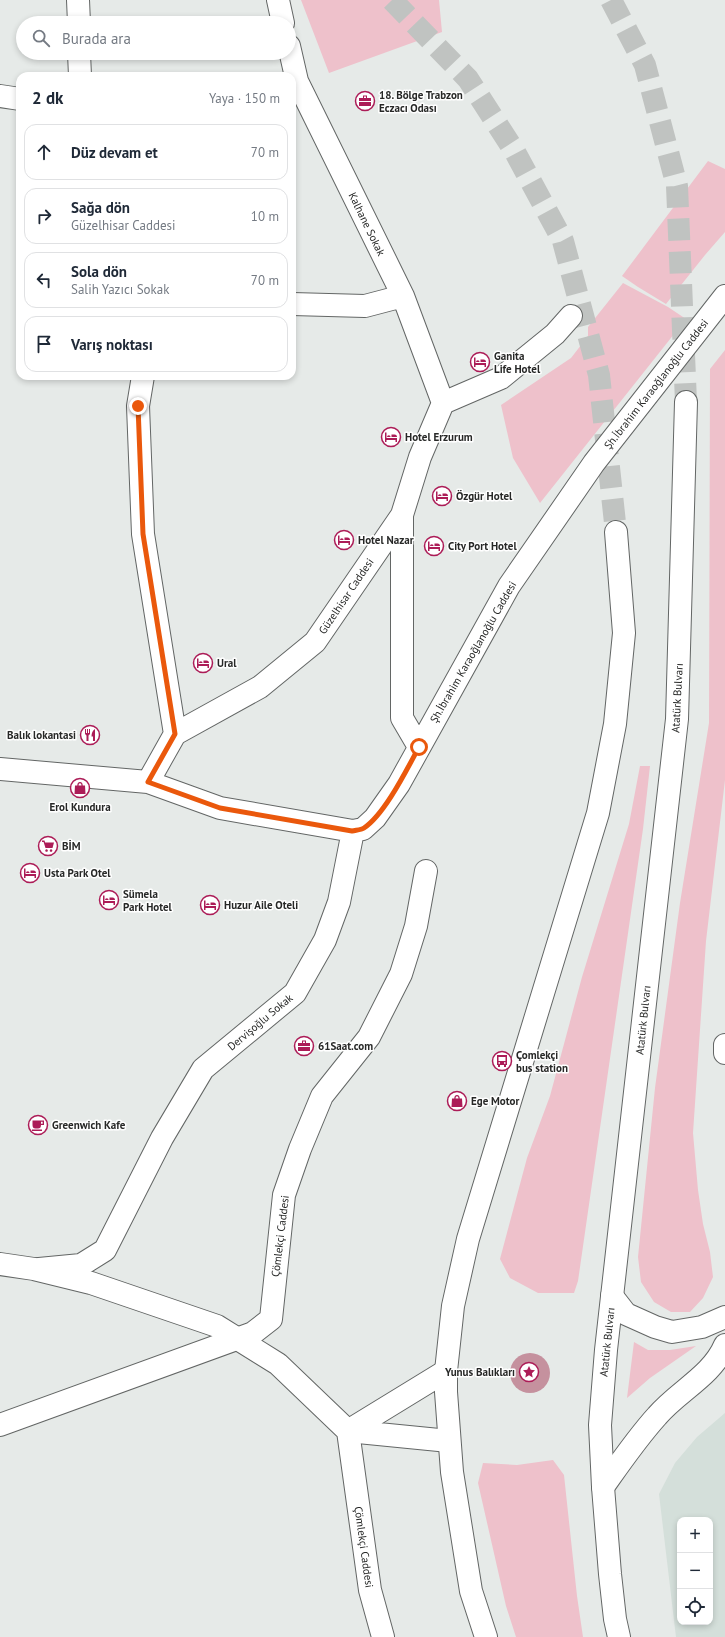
<!DOCTYPE html>
<html lang="tr">
<meta charset="utf-8">
<style>
:root{--surface:#fff;--page:#f6f6f7;--text:#1f2937;--muted:#747a83;--line:#e0e1e3}
body{margin:0;font-family:"PT Sans",sans-serif;background:var(--page);color:var(--text)}
.controls{position:absolute;right:12px;bottom:12px;display:grid;overflow:hidden;border-radius:8px;box-shadow:0 2px 6px #0003}
.controls button{width:36px;height:36px;display:grid;place-items:center;padding:0;border:0;border-bottom:1px solid var(--line);background:var(--surface);color:var(--text);font:20px sans-serif}
.stop{position:absolute;width:12px;height:12px;margin:-9px;border:3px solid #ea580c;border-radius:50%;background:#fff}
.stop.end{background:#ea580c;border-color:#fff;box-shadow:0 1px 4px #0008}
.list{margin:0;padding:0;list-style:none}
h2{display:flex;justify-content:space-between;align-items:center;height:52px;margin:0;padding:0 16px;font-size:17px}
h2 small{font-size:13px;font-weight:400;color:var(--muted)}
.list li{display:grid;grid-template-columns:26px 1fr auto;gap:12px;align-items:center;box-sizing:border-box;height:56px;margin:0 8px 8px;padding:0 8px;border:1px solid var(--line);border-radius:12px}
.list b{display:block;font-size:15px;white-space:nowrap}
.list p{margin:0;font-size:13px;white-space:nowrap;color:var(--muted)}
.list em{font-size:13px;font-style:normal;color:var(--muted)}
.icon{flex:none;width:22px;height:22px;fill:none;stroke:currentColor;stroke-width:2;stroke-linecap:round;stroke-linejoin:round}
.map{position:relative;flex:none;width:725px;height:1637px;overflow:hidden}
.search{position:absolute;background:var(--surface);box-shadow:0 2px 6px #0003;left:16px;top:16px;width:280px;height:44px;display:flex;align-items:center;gap:10px;box-sizing:border-box;padding:0 14px;border-radius:22px;color:var(--muted);font-size:15px}
.panel{position:absolute;background:var(--surface);box-shadow:0 2px 6px #0003;left:16px;top:72px;width:280px;height:308px;border-radius:12px}
.map>svg:first-child{display:block}
.built{fill:#d4dfda;fill-rule:evenodd}
.green{fill:#eec1cb}
.water{fill:#c5919e}
.lines{fill:none;stroke-linecap:round;stroke-linejoin:round}
.trunk-tunnel{stroke:#c0c3c1;stroke-width:22;stroke-dasharray:22 11;stroke-linecap:butt}
.pedestrian-casing{stroke:#636665;stroke-width:24}
.minor-casing{stroke:#636665;stroke-width:24}
.tertiary-casing{stroke:#636665;stroke-width:24}
.secondary-casing{stroke:#636665;stroke-width:24}
.trunk-casing{stroke:#636665;stroke-width:24}
.pedestrian{stroke:#fff;stroke-width:22}
.minor{stroke:#fff;stroke-width:22}
.tertiary{stroke:#fff;stroke-width:22}
.secondary{stroke:#fff;stroke-width:22}
.trunk{stroke:#fff;stroke-width:22}
.route{stroke:#ea580c;stroke-width:5}
.labels{text-anchor:middle;stroke-width:3;stroke-linejoin:round;paint-order:stroke}
.poi-label{font-size:11px;font-weight:bold;fill:#272827;stroke:#fff;text-anchor:start}
.street-label{font-size:11px;fill:#272827;stroke:#fff}
</style>
<div class="map">
<svg width="725" height="1637" viewBox="0 0 725 1637">
<rect width="100%" height="100%" fill="#e6eae8"/>
<path class="built" d="M725 1413V1637H676L659 1494 675 1463 697 1437ZM680 1520H710V1622H680Z"/>
<path class="green" d="M301 0H439L442 32 329 73Z
M708 161 725 169V232L705 255 666 304 638 287 622 276Z
M623 283 668 307 686 319 540 503 513 458 501 405 571 358 588 336V327Z
M725 350V780L706 941 693 1133 698 1190 703 1224 710 1252 713 1277 703 1298 690 1312H671L654 1302 641 1282 638 1257 655 1088 680 903 709 723 710 369Z
M640 766H650L643 829 578 1281 574 1293H538L510 1278 500 1259 527 1158 550 1096 582 977 629 824Z
M634 1342 648 1350H670L696 1346 650 1378 627 1398Z
M553 1460 564 1475 577 1596 583 1637H516L506 1606 478 1483 483 1463 517 1465Z"/>
<path class="water" d="M510 1373a20 20 0 1 1 40 0a20 20 0 1 1-40 0Z"/>
<g class="lines">
<path class="trunk-tunnel" d="M392 0 468 79 515 152 563 241 599 375 616 532
M611 0 645 65 677 186 686 402"/>
<defs>
<path id="pedestrian" d="M0 1425 253 1333 271 1319 284 1195 300 1149 322 1096 369 1037 401 974 416 926 426 871"/>
<path id="minor" d="M78 0 79 23
M278 0 283 23
M289 46 297 81 403 296 443 403
M79 53 80 76
M0 96 20 99
M292 304 365 306 403 296
M143 376 138 406 143 534 175 734
M402 515V718L419 747
M0 769 148 782 220 808 353 831 363 829 375 818 399 784 509 586 594 463 725 296
M148 782 175 734 260 687 315 642 402 515 420 457 443 403 501 378 555 334 571 316
M725 1045V1053
M39 1269 81 1265 105 1250 162 1138 203 1069 295 993 325 940 339 902 353 831
M612 1296 626 1314 655 1327 672 1332 702 1327 725 1317
M603 1487C620 1463 637 1438 657 1416 678 1391 712 1376 725 1345"/>
<path id="tertiary" d="M0 1264 34 1269 91 1283 217 1326 278 1364 348 1431 370 1590 383 1637"/>
<path id="secondary" d="M348 1431 446 1371
M348 1431 449 1441"/>
<path id="trunk" d="M486 1637 471 1591 452 1472 446 1392V1371L453 1306 468 1239 598 813 615 724 624 633 616 532
M619 1637 615 1619 610 1574 603 1487 600 1425 606 1350 677 719 686 402"/>
</defs>
<use href="#pedestrian" class="pedestrian-casing"/>
<use href="#minor" class="minor-casing"/>
<use href="#tertiary" class="tertiary-casing"/>
<use href="#secondary" class="secondary-casing"/>
<use href="#trunk" class="trunk-casing"/>
<use href="#pedestrian" class="pedestrian"/>
<use href="#minor" class="minor"/>
<use href="#tertiary" class="tertiary"/>
<use href="#secondary" class="secondary"/>
<use href="#trunk" class="trunk"/>
</g>
<g class="lines">
<path class="route" d="M138 406 143 534 175 734 148 782 220 808 352 831C356 830 361 830 364 828 385 814 407 769 419 747"/>
</g>
<defs>
<symbol id="office-ring" viewBox="-11 -11 22 22"><circle r="9.5" fill="#fff" stroke="#ac1c57" stroke-width="1.5"/><path d="M-6-3h4V-5.5h4V-3h4V5H-6ZM-1-4.5V-3h2v-1.5ZM-6 0V1H6V0Z" fill="#ac1c57"/></symbol>
<symbol id="hotel-ring" viewBox="-11 -11 22 22"><circle r="9.5" fill="#fff" stroke="#ac1c57" stroke-width="1.5"/><path d="M-6-4.5h1.5V1H6V5H4.5V3h-9V5H-6ZM-4 0a1.8 1.8 0 1 1 3.6 0ZM.5 0V-2.5h3Q6-2.5 6 0Z" fill="#ac1c57"/></symbol>
<symbol id="restaurant-ring" viewBox="-11 -11 22 22"><circle r="9.5" fill="#fff" stroke="#ac1c57" stroke-width="1.5"/><path d="M-5-6h1v4h1v-4h1v4h1v-4h1v5L-1.5 .5V6h-2V.5L-5-1ZM5-6V6H3V1.5H1.5Q1.5-4 5-6Z" fill="#ac1c57"/></symbol>
<symbol id="shop-ring" viewBox="-11 -11 22 22"><circle r="9.5" fill="#fff" stroke="#ac1c57" stroke-width="1.5"/><path d="M-5-2.5h2.3a2.7 3.5 0 0 1 5.4 0H5L5.5 6h-11ZM-1.5-2.5h3a1.5 2.3 0 0 0-3 0Z" fill="#ac1c57"/></symbol>
<symbol id="supermarket-ring" viewBox="-11 -11 22 22"><circle r="9.5" fill="#fff" stroke="#ac1c57" stroke-width="1.5"/><path d="M-6-5.5h2.5l.6 2H6L4.5 2H-2.5L-4.4-4H-6ZM-1.5 3.2a1.3 1.3 0 1 0 .1 0ZM3 3.2a1.3 1.3 0 1 0 .1 0Z" fill="#ac1c57"/></symbol>
<symbol id="bus-ring" viewBox="-11 -11 22 22"><circle r="9.5" fill="#fff" stroke="#ac1c57" stroke-width="1.5"/><path d="M-5-6H5V4H4V6H2V4H-2V6H-4V4H-5ZM-3.5-4V0h7V-4ZM-3.5 1.2v1.5H-2V1.2ZM2 1.2v1.5H3.5V1.2Z" fill="#ac1c57"/></symbol>
<symbol id="cafe-ring" viewBox="-11 -11 22 22"><circle r="9.5" fill="#fff" stroke="#ac1c57" stroke-width="1.5"/><path d="M-5.5-4.5H6V0H3Q3 3.5 0 3.5H-2.5Q-5.5 3.5-5.5 0ZM3-3.2v2h1.7v-2ZM-6 4.5H4V6H-6Z" fill="#ac1c57"/></symbol>
<symbol id="sight-ring" viewBox="-11 -11 22 22"><circle r="9.5" fill="#fff" stroke="#ac1c57" stroke-width="1.5"/><path d="M0-6L1.8-2.2L6-1.7L2.9 1.2L3.7 5.4L0 3.3L-3.7 5.4L-2.9 1.2L-6-1.7L-1.8-2.2Z" fill="#ac1c57"/></symbol>
</defs>
<g fill-rule="evenodd">
<use href="#office-ring" x="354" y="90" width="22" height="22"/>
<use href="#hotel-ring" x="469" y="351" width="22" height="22"/>
<use href="#hotel-ring" x="380" y="426" width="22" height="22"/>
<use href="#hotel-ring" x="431" y="485" width="22" height="22"/>
<use href="#hotel-ring" x="333" y="529" width="22" height="22"/>
<use href="#hotel-ring" x="423" y="535" width="22" height="22"/>
<use href="#hotel-ring" x="192" y="652" width="22" height="22"/>
<use href="#restaurant-ring" x="79" y="724" width="22" height="22"/>
<use href="#shop-ring" x="69" y="777" width="22" height="22"/>
<use href="#supermarket-ring" x="37" y="835" width="22" height="22"/>
<use href="#hotel-ring" x="19" y="862" width="22" height="22"/>
<use href="#hotel-ring" x="98" y="889" width="22" height="22"/>
<use href="#hotel-ring" x="199" y="894" width="22" height="22"/>
<use href="#office-ring" x="293" y="1035" width="22" height="22"/>
<use href="#bus-ring" x="491" y="1050" width="22" height="22"/>
<use href="#shop-ring" x="446" y="1090" width="22" height="22"/>
<use href="#cafe-ring" x="27" y="1114" width="22" height="22"/>
<use href="#sight-ring" x="518" y="1361" width="22" height="22"/>
</g>
<g class="labels">
<g class="poi-label">
<text x="379" y="99">18. Bölge Trabzon<tspan x="379" dy="13">Eczacı Odası</tspan></text>
<text x="494" y="360">Ganita<tspan x="494" dy="13">Life Hotel</tspan></text>
<text x="405" y="441">Hotel Erzurum</text>
<text x="456" y="500">Özgür Hotel</text>
<text x="358" y="544">Hotel Nazar</text>
<text x="448" y="550">City Port Hotel</text>
<text x="217" y="667">Ural</text>
<text x="76" y="739" text-anchor="end">Balık lokantasi</text>
<text x="80" y="811" text-anchor="middle">Erol Kundura</text>
<text x="62" y="850">BİM</text>
<text x="44" y="877">Usta Park Otel</text>
<text x="123" y="898">Sümela<tspan x="123" dy="13">Park Hotel</tspan></text>
<text x="224" y="909">Huzur Aile Oteli</text>
<text x="318" y="1050">61Saat.com</text>
<text x="516" y="1059">Çomlekçi<tspan x="516" dy="13">bus station</tspan></text>
<text x="471" y="1105">Ege Motor</text>
<text x="52" y="1129">Greenwich Kafe</text>
<text x="515" y="1376" text-anchor="end">Yunus Balıkları</text>
</g>
<g class="street-label">
<text transform="translate(367 224) rotate(64)" y="4">Kalhane Sokak</text>
<text transform="translate(656 384) rotate(-52)" y="4">Şh.İbrahim Karaoğlanoğlu Caddesi</text>
<text transform="translate(346 596) rotate(-56)" y="4">Güzelhisar Caddesi</text>
<text transform="translate(473 652) rotate(-60)" y="4">Şh.İbrahim Karaoğlanoğlu Caddesi</text>
<text transform="translate(677 698) rotate(-87)" y="4">Atatürk Bulvarı</text>
<text transform="translate(643 1020) rotate(-84)" y="4">Atatürk Bulvarı</text>
<text transform="translate(260 1022) rotate(-40)" y="4">Dervişoğlu Sokak</text>
<text transform="translate(280 1236) rotate(-83)" y="4">Çömlekçi Caddesi</text>
<text transform="translate(607 1342) rotate(-84)" y="4">Atatürk Bulvarı</text>
<text transform="translate(364 1547) rotate(82)" y="4">Çömlekçi Caddesi</text>
</g>
</g>
</svg>
<div class="controls">
<button>+</button>
<button>−</button>
<button><svg class="icon" aria-label="locate" viewBox="0 0 24 24"><circle cx="12" cy="12" r="6"/><path d="M12 2v4M12 18v4M2 12h4M18 12h4"/></svg></button>
</div>
<div class="stop" style="left:419px;top:747px"></div>
<div class="stop end" style="left:138px;top:406px"></div>
<div class="search"><svg class="icon" aria-label="search" viewBox="0 0 24 24"><circle cx="10" cy="10" r="6"/><path d="M15 15l6 6"/></svg>Burada ara</div>
<section class="panel">
<h2>2 dk<small>Yaya · 150 m</small></h2>
<ul class="list">
<li><svg class="icon" aria-label="ahead" viewBox="0 0 24 24"><path d="M12 20V5M6 11l6-6 6 6"/></svg><div><b>Düz devam et</b></div><em>70 m</em></li>
<li><svg class="icon" aria-label="right" viewBox="0 0 24 24"><path d="M7 20v-9h11M14 6l5 5-5 5"/></svg><div><b>Sağa dön</b><p>Güzelhisar Caddesi</p></div><em>10 m</em></li>
<li><svg class="icon" aria-label="left" viewBox="0 0 24 24"><path d="M17 20v-9H6M10 6l-5 5 5 5"/></svg><div><b>Sola dön</b><p>Salih Yazıcı Sokak</p></div><em>70 m</em></li>
<li><svg class="icon" aria-label="arrive" viewBox="0 0 24 24"><path d="M6 21V4h12l-3 4 3 4H6"/></svg><div><b>Varış noktası</b></div></li>
</ul>
</section>
</div>
